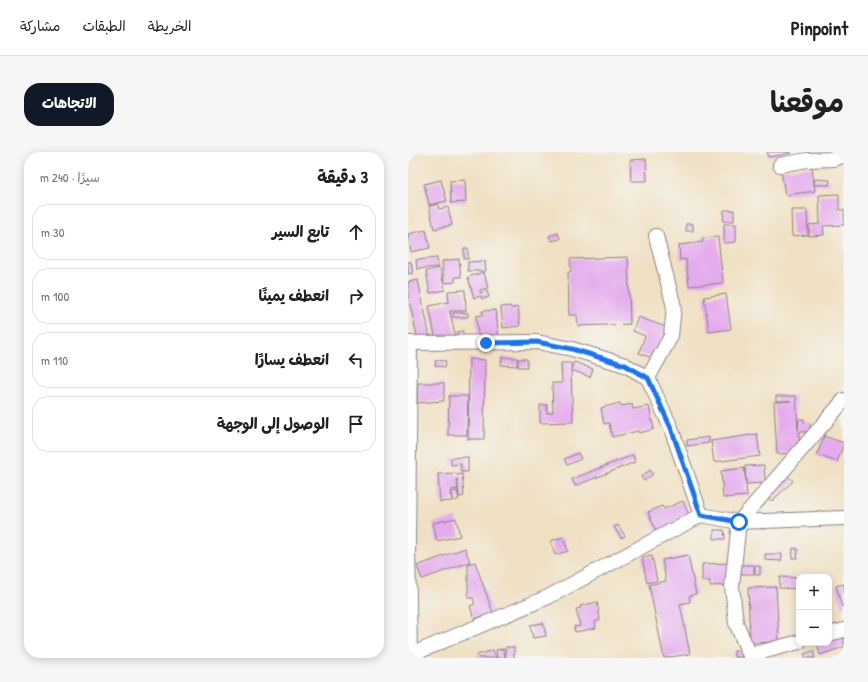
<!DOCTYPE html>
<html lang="ar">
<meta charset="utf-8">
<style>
:root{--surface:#fff;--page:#f6f6f6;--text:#202124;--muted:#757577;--line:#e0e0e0;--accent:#111827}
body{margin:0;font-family:"Patrick Hand","Playpen Sans Arabic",sans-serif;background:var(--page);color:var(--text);direction:rtl}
.controls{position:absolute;right:12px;bottom:12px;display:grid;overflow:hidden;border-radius:8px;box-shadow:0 2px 10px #0003}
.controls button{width:36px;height:36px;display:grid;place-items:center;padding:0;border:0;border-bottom:1px solid var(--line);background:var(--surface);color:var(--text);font:20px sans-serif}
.stop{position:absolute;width:12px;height:12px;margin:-9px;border:3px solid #1a73e8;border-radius:50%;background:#fff}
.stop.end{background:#1a73e8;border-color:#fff;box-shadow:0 1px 4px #0008}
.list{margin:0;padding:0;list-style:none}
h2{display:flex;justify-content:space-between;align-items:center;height:52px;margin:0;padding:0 16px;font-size:17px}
h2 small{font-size:13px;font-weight:400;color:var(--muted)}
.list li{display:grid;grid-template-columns:26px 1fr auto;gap:12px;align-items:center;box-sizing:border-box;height:56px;margin:0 8px 8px;padding:0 8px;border:1px solid var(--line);border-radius:16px}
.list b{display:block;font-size:15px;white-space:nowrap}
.list em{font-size:13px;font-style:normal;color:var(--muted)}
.icon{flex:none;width:22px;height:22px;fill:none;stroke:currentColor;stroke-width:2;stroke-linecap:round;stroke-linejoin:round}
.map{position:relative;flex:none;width:436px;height:506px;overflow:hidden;direction:ltr;border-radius:16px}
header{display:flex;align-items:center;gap:24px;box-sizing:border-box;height:56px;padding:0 20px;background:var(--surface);border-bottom:1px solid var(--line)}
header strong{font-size:19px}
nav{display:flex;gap:22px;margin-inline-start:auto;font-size:14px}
.intro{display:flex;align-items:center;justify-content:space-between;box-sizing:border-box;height:96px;padding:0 24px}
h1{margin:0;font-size:28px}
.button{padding:10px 18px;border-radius:16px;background:var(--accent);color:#fff;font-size:14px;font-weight:700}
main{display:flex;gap:24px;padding:0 24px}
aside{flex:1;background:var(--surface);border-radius:16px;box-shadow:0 2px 10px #0003}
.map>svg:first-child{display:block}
.building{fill:#e5aced}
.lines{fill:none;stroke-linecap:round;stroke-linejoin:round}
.minor-casing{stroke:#89817f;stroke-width:16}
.minor{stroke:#fff;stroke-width:14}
.route{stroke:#1a73e8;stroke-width:5}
</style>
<header>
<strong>Pinpoint</strong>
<nav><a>الخريطة</a><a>الطبقات</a><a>مشاركة</a></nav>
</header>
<div class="intro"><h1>موقعنا</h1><a class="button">الاتجاهات</a></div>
<main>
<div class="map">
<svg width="436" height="506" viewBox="0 0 436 506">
<rect width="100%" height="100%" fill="#f6f6f2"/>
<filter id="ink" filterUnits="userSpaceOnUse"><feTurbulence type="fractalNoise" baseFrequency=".025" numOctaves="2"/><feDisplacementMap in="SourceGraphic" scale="8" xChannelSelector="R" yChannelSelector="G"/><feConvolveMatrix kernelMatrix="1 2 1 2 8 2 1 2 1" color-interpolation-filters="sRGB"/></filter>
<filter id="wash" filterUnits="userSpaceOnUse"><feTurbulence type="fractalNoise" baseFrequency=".012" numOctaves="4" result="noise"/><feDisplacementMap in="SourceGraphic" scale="16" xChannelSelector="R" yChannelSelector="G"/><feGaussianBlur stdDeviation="0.9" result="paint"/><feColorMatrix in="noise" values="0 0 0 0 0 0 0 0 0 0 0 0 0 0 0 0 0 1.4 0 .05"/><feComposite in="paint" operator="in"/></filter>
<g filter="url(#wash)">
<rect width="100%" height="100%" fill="#f0e0c3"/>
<g id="blocks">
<path class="building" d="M359 0H383L384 1 360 5Z
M238 7 239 29H223L222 8Z
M404 15 407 39 377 43 373 18Z
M407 27 422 28 421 33H406Z
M33 28 39 49 21 53 16 32Z
M57 28 58 50 43 51 42 29Z
M431 42V58H436V73L415 74 416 83 401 84V73L412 72 411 43Z
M30 52 31 57 40 55 44 73 26 77 21 54Z
M316 58H326V69H315Z
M383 58H399L400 83 384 84Z
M278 72H285V79H278Z
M316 72H328V90L316 91Z
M18 78 22 96 3 100 0 82Z
M150 81 152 87 143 89 141 84Z
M310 85 315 131 281 134 278 107 272 108 271 93 295 90 294 86Z
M56 96H60V107H56Z
M220 105 222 172 170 174 169 163H161L160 120H163L162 107Z
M29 106 30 115 9 117 8 108Z
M51 107 53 125H47V130L36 131 34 109Z
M77 109 78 119H60V110Z
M0 110H3L5 121 0 122Z
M32 116 37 138 22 141 18 119Z
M76 120 80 136 72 138V141L79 139 81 145 74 147 73 144 66 146 60 125Z
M10 128 22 186 10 188 0 144V130Z
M57 138 58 159H42L47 184 28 188 21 154 41 150 40 139Z
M318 142 323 177 301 180 296 145Z
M102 154 103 156 110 155 112 174 95 176 93 155Z
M88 158 91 189 71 191 68 164 75 163 74 159Z
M45 161H60V165H45Z
M230 165 258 175 247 207 231 201 237 184 225 179Z
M55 179V187H49V180Z
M94 205 109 206V214L93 213Z
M61 207 77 208 76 287H60Z
M110 207H119V215H110Z
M28 208 38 209 37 215 27 214Z
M166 210 185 217 182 225 163 218 165 270 132 271V253H139V261L145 260 144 231H154L153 211H163V218Z
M10 231H36V249L9 251Z
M41 244H60L59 283H40Z
M368 244H388L390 278 391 267H396V270L402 271V280H391V294H387V301L369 302 366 250 383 249H368Z
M212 251 213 254 224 252 225 257 241 254 246 277 231 281 230 279 204 285 201 271 196 272 193 256Z
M349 282 352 304 306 310 303 289Z
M416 284 436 291 429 310 409 303Z
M301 285V291L279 294V288Z
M170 301 173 307 159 313 156 307Z
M225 303 227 310 167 334 164 327Z
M60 305V320H53V312L43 313V306Z
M356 313 357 331 338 332 339 344 315 346 313 319 336 316 338 331 337 314Z
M242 318 245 322 236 329 233 325Z
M48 321 49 323 54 322 56 344 51 345 49 327 50 337 43 338 44 349 32 350 30 322Z
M379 323 385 329 364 349 358 343Z
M49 339 51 347 46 349 43 340Z
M275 349 285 373 249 381 240 360 254 354 256 357Z
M48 366 52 384 29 389 25 371Z
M210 373 217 384 213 386 206 375Z
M306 378H316L317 387H306Z
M155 385 160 399 147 403 143 389Z
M57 396 62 410 14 427 9 414Z
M385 396 390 397 389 406H384Z
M357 402H374L373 409 357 408Z
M280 403 288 442 281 444 282 450 272 452 282 502 256 506 241 433 258 429 254 408Z
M244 404 249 429 239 431 234 406Z
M67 410 85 461 66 467 62 454 67 452 65 446H60V412Z
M322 411V433L302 434V429H294V412Z
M333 413H346V422H333Z
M347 414H352V423H347Z
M372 425 391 426V437L371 436Z
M436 432V454L434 455 428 434Z
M368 435 371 490 342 491 340 436Z
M189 450 192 468 187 470 188 476 167 480 166 475 172 474 168 457 173 456 172 454Z
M135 471 138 484 125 486 122 473Z
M436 482V495L412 503 409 491H421V487Z
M98 495H106V506H98Z
M96 497 97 506H89L88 498Z
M85 498 88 506H70L69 503Z
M326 499H334V505H326Z
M405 499 407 506H398L396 502Z"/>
</g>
</g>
<g filter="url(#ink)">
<use href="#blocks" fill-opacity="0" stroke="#89817f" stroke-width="1"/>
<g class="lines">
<defs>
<path id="minor" d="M372 13 399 8 426 7 436 3
M0 191 129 190 164 197 217 213 240 226 263 276 293 363 331 370 436 366
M240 226 263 184 266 155 248 84
M421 482 436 478
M2 503 0 396 2 191
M342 503 391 490
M0 504 140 445 293 363
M343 506 328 471 324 434 331 370 436 248"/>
</defs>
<use href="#minor" class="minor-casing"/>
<use href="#minor" class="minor"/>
</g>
</g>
<g class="lines" filter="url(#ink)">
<path class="route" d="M78 191 129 190 164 197 217 213 240 226 263 276 293 363 331 370"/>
</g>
</svg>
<div class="controls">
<button>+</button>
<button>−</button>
</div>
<div class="stop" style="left:331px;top:370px"></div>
<div class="stop end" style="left:78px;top:191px"></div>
</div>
<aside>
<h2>3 دقيقة<small>سيرًا · 240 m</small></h2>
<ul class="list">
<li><svg class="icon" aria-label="ahead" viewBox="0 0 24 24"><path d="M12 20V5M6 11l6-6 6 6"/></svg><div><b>تابع السير</b></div><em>30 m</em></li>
<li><svg class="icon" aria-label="right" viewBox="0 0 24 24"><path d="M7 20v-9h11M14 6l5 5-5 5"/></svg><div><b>انعطف يمينًا</b></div><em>100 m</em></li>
<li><svg class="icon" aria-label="left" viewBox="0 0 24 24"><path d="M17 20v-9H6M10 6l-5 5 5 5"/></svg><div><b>انعطف يسارًا</b></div><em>110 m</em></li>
<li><svg class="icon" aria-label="arrive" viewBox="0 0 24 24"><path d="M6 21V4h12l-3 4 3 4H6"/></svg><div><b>الوصول إلى الوجهة</b></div></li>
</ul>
</aside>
</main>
